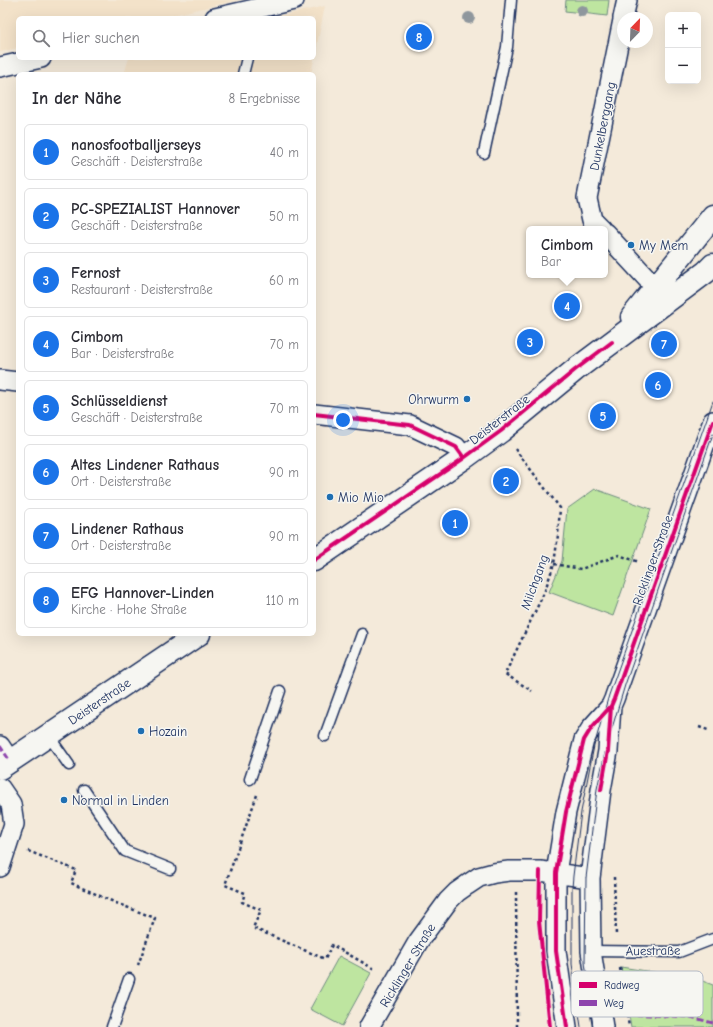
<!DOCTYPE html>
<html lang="de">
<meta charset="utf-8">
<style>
:root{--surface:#fff;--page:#f2f2f3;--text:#2b2b33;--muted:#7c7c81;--line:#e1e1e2;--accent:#1a73e8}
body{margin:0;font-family:"Comic Neue",sans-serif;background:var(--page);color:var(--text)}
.controls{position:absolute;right:12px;top:12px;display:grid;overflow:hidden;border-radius:6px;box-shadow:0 4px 16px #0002}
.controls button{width:36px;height:36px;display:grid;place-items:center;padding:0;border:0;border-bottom:1px solid var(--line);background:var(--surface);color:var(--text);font:20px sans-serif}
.compass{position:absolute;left:617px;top:12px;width:36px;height:36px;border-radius:50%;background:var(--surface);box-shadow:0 4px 16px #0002;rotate:23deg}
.you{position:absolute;left:343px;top:420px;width:14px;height:14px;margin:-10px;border:3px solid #fff;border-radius:50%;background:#1a73e8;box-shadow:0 0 0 6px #1a73e833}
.badge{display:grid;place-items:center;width:26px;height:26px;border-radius:50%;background:var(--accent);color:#fff;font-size:13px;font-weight:700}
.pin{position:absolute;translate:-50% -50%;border:2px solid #fff;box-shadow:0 1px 4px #0006}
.popup{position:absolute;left:526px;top:226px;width:82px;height:52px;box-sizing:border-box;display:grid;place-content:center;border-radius:6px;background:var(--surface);filter:drop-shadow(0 1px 3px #0005);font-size:13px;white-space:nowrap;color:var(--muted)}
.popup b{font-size:15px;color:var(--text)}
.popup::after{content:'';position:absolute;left:50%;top:100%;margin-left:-8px;border:8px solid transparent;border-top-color:var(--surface)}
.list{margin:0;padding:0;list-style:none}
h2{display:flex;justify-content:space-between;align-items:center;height:52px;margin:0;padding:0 16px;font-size:17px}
h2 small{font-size:13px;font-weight:400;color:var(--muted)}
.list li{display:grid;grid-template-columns:26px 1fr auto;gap:12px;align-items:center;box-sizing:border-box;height:56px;margin:0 8px 8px;padding:0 8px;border:1px solid var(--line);border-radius:6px}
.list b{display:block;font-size:15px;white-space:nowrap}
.list p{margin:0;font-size:13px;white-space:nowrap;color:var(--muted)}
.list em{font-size:13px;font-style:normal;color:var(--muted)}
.icon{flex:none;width:22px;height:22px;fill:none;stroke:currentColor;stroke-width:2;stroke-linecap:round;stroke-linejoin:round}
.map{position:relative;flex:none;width:713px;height:1027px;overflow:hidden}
.search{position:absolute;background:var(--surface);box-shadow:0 4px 16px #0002;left:16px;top:16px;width:300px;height:44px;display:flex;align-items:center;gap:10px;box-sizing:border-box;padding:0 14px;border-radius:6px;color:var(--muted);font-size:15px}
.panel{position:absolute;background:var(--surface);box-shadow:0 4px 16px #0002;left:16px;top:72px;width:300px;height:564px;border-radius:6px}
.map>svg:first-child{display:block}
.built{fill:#f3e2c9}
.green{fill:#bee5a0;stroke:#6c8a7f}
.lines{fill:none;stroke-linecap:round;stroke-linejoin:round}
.service-casing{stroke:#1b2f5e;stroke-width:13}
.minor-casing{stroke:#1b2f5e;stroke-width:22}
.tertiary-casing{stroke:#1b2f5e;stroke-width:25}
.path{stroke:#1b2f5e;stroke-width:2.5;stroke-dasharray:3 3;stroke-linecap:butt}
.service{stroke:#f6f6f2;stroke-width:10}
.minor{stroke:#f6f6f2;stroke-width:19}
.tertiary{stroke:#f6f6f2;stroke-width:22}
.tram{stroke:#1b2f5e;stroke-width:1}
.quiet{stroke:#8e44ad;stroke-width:3;stroke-dasharray:6 3;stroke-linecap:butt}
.cycleway-casing{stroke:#f6f6f2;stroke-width:6}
.cycleway{stroke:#d6006c;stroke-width:4}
.tree{fill:#8f979d}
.poi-dot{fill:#1f6fb2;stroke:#f6f6f2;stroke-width:1.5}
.labels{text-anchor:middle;stroke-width:3;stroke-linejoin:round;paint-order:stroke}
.street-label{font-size:13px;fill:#1b2f5e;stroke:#f6f6f2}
.poi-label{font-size:13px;fill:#1b2f5e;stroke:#f6f6f2;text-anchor:start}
.key{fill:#f6f6f2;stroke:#b4bac6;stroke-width:1}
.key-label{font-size:11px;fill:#1b2f5e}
</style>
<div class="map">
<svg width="713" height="1027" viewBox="0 0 713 1027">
<rect width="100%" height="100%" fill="#f4eada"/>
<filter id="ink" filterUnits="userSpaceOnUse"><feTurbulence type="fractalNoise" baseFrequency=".025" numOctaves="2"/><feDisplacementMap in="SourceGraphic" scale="8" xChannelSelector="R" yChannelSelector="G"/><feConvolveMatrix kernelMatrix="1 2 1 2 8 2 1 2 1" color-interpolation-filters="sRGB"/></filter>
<g filter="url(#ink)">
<path class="built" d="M0 0H239L159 18H18V48L0 52Z
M325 6 311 74H124L129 58H314V18H271Z"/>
<path class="green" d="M566 0H609L607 16 565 11Z
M595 489 651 509 613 616 549 592 562 561 567 509Z
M339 956 371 973 342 1026 310 1009Z
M621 967 697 979 713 985V1027H631Z"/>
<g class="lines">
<defs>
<path id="service" d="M243 74 247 58
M484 153 507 47 511 0
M48 735 69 765
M325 736 362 634
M250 779 280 691
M84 790 125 851 170 869
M591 951 679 952 713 939
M112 1027 129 979"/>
<path id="minor" d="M215 18 294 0
M623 18 627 0
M0 67 41 58
M601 229 592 220 587 198 623 20
M605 233 655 287
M0 380 18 382
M314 414 410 425 456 447 464 458
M0 746 10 761
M0 788 11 804 14 824 0 867
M369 1027 418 942 448 901 457 892 467 885 479 877 494 873 509 871H540L590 878
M567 1027 556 951V873L566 812 584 740 592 727 611 706 614 699 713 421
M603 1027 591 951 590 878 601 790 608 751 611 706"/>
<path id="tertiary" d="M632 317 713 216
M314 560 464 458 501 431 575 370 706 272 713 265
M0 768 199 634"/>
</defs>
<use href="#service" class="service-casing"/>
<use href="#minor" class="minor-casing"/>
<use href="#tertiary" class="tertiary-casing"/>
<path class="path" d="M515 449 560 508 558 535 554 564 544 593 505 674 532 691
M554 564 581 569 619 555 639 562
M699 727 708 730
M257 795 225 885 245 893 242 902 261 910 253 928 325 959 332 945 376 970
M28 851 76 870 71 883 116 903 155 918 138 965
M614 877 616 935
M516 892 517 1027
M620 968 629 1027"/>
<use href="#service" class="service"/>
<use href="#minor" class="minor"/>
<use href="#tertiary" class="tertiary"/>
<path class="tram" d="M581 1027 572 964V888L573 876 581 812 594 746 609 695 661 549 713 401
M593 1027 585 962 586 878 597 789 606 748 625 685 671 553 713 434"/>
<path class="quiet" d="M0 746 10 761
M627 1014 691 1017 713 1023"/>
<defs>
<path id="cycleway" d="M314 414 410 425 456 447 464 458
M314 560 464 458 501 431 575 370 612 342
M601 790 608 751 611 706
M540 871 539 921 550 1027
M567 1027 556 951V873L566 812 584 740 592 727 611 706 614 699 713 421"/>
</defs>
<use href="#cycleway" class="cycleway-casing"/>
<use href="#cycleway" class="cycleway"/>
</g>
<g class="tree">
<circle cx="582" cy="11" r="6"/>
<circle cx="469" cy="18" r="6"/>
</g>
</g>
<g class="poi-dot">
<circle cx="631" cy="245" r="4"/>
<circle cx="467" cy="399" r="4"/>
<circle cx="330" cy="497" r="4"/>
<circle cx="141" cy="731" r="4"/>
<circle cx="64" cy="800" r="4"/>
</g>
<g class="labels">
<g class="street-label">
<text transform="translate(602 126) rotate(-79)" y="5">Dunkelberggang</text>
<text transform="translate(499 419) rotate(-38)" y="5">Deisterstraße</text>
<text transform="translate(652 560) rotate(-70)" y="5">Ricklinger Straße</text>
<text transform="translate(534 582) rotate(-70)" y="5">Milchgang</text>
<text transform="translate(99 701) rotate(-34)" y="5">Deisterstraße</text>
<text transform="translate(653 950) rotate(-1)" y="5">Auestraße</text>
<text transform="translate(407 965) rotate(-59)" y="5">Ricklinger Straße</text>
</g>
<g class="poi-label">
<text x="639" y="250">My Mem</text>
<text x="459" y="404" text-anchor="end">Ohrwurm</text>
<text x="338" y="502">Mio Mio</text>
<text x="149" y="736">Hozain</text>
<text x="72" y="805">Normal in Linden</text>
</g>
</g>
<rect x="571" y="971" width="132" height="46" rx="6" class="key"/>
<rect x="579" y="982" width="18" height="6" fill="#d6006c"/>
<rect x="579" y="1000" width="18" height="6" fill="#8e44ad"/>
<g class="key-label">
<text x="604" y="989">Radweg</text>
<text x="604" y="1007">Weg</text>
</g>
</svg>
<div class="controls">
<button>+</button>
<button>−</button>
</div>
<svg class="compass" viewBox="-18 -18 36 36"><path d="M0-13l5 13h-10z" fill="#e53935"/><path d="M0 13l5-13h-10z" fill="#7c7c81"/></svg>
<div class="you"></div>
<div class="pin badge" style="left:455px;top:523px">1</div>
<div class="pin badge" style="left:506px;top:481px">2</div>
<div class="pin badge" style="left:530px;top:342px">3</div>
<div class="pin badge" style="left:567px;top:306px">4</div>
<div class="popup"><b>Cimbom</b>Bar</div>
<div class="pin badge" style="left:603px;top:416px">5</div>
<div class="pin badge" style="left:658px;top:385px">6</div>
<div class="pin badge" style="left:664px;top:344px">7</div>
<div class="pin badge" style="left:419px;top:37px">8</div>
<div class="search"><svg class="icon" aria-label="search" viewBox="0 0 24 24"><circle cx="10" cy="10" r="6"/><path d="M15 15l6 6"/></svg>Hier suchen</div>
<section class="panel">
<h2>In der Nähe<small>8 Ergebnisse</small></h2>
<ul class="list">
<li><span class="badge">1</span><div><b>nanosfootballjerseys</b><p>Geschäft · Deisterstraße</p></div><em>40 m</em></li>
<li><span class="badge">2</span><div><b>PC-SPEZIALIST Hannover</b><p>Geschäft · Deisterstraße</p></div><em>50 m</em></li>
<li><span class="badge">3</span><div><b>Fernost</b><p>Restaurant · Deisterstraße</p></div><em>60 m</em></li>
<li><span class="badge">4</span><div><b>Cimbom</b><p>Bar · Deisterstraße</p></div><em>70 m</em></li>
<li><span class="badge">5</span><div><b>Schlüsseldienst</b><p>Geschäft · Deisterstraße</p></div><em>70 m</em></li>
<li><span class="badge">6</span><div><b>Altes Lindener Rathaus</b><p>Ort · Deisterstraße</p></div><em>90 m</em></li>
<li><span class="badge">7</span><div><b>Lindener Rathaus</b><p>Ort · Deisterstraße</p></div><em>90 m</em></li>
<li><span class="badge">8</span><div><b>EFG Hannover-Linden</b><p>Kirche · Hohe Straße</p></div><em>110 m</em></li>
</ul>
</section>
</div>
